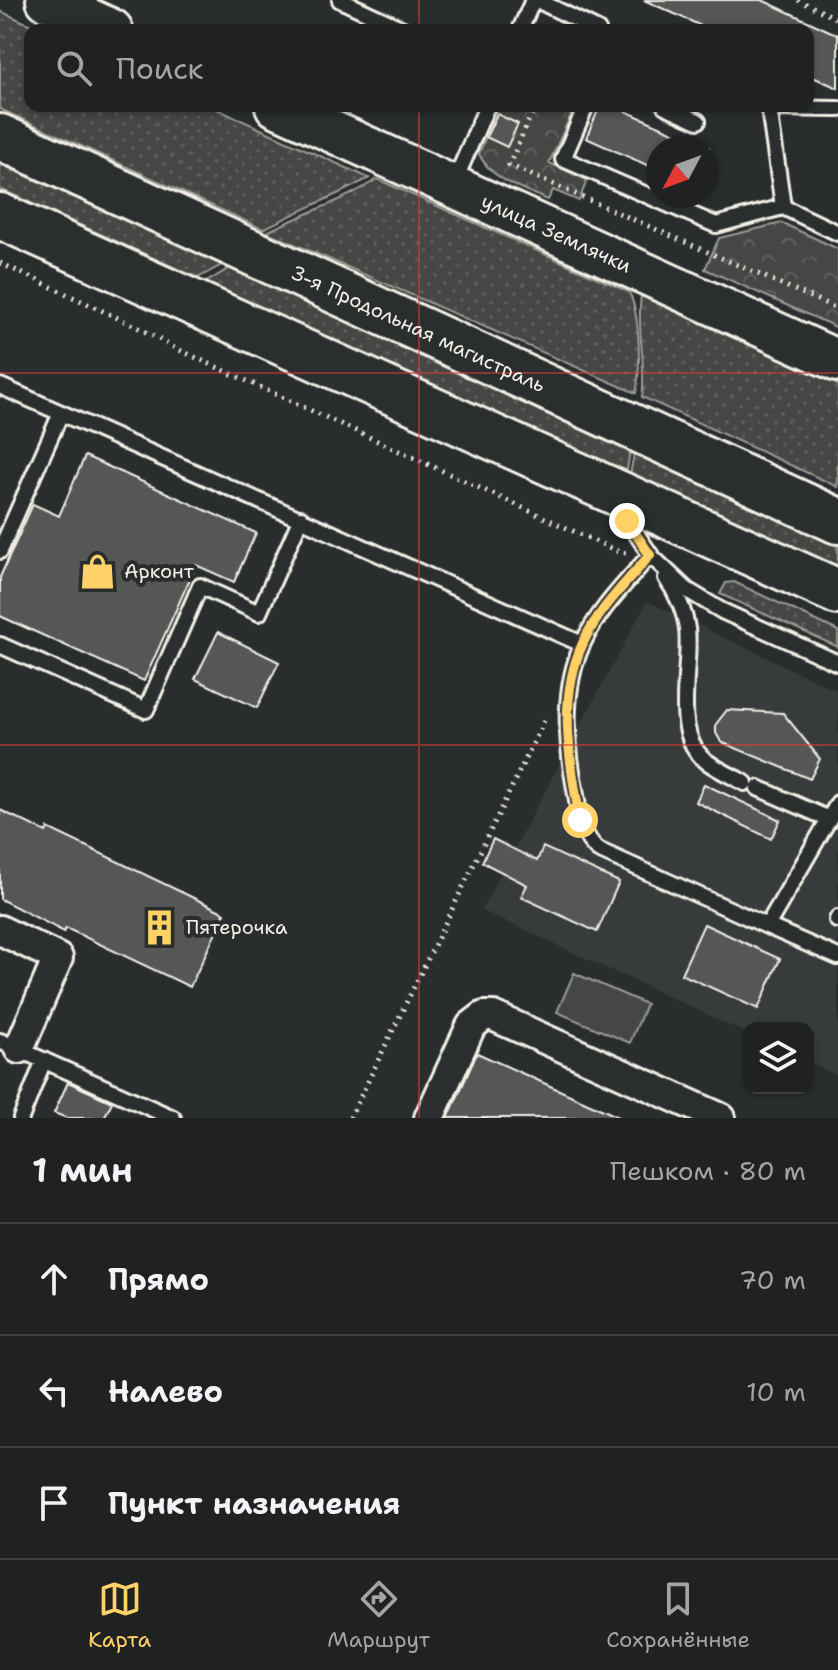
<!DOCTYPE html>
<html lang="ru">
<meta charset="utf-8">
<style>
:root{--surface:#202222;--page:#2d2f2f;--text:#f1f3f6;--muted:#a2a4a5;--line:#3d3f40;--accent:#ffd166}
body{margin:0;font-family:"Shantell Sans",sans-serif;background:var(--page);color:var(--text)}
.controls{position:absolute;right:24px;bottom:24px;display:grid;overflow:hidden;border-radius:16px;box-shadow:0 2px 6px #0004}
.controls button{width:72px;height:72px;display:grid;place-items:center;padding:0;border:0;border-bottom:2px solid var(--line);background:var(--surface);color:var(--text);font:40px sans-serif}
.compass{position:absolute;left:646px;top:136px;width:72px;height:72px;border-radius:50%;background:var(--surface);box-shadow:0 2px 6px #0004;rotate:229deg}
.stop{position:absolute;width:24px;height:24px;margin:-18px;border:6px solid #ffd166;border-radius:50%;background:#fff}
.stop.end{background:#ffd166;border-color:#fff;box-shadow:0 2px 8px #0008}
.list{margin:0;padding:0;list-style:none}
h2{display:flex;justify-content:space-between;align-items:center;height:104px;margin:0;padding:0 32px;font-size:34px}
h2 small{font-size:26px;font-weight:400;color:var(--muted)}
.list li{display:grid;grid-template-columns:52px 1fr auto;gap:24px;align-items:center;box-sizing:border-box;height:112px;padding:0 32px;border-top:2px solid var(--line)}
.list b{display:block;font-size:30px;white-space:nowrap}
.list em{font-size:26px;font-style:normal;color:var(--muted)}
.icon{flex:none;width:44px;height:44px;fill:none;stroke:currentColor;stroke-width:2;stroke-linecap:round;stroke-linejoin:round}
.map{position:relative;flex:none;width:838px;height:1118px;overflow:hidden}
.search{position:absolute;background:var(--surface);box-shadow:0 2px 6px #0004;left:24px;right:24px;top:24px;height:88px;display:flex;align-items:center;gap:20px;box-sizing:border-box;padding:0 28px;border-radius:16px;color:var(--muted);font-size:30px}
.sheet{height:440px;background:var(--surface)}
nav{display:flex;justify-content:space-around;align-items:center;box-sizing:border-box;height:112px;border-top:2px solid var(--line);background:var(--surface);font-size:22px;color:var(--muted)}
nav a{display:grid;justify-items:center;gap:4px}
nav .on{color:var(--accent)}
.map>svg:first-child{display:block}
.built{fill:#373a3a}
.grass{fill:url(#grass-dots);stroke:#9c9c96;stroke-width:2}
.forest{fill:url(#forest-crowns);stroke:#9c9c96;stroke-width:2}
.garden{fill:#444645;stroke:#9c9c96;stroke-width:2}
.building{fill:#555756;stroke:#f4f1e8;stroke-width:2}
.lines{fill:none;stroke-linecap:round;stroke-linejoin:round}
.lane-casing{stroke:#f4f1e8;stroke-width:20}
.street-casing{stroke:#f4f1e8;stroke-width:34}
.secondary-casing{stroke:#f4f1e8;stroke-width:46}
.highway-casing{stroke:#f4f1e8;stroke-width:50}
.path{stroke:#f4f1e8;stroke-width:5;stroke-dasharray:2 6;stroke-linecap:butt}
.lane{stroke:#2a2d2e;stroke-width:14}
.street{stroke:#2a2d2e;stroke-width:28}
.secondary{stroke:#2a2d2e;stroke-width:40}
.highway{stroke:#2a2d2e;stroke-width:44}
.route{stroke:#ffd166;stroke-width:10}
.grid{fill:none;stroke:#d93c3b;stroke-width:2;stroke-opacity:0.55}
.labels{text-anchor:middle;stroke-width:8;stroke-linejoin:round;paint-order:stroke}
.street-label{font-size:20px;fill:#f4f1e8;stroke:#2a2d2e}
.poi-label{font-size:20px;fill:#f4f1e8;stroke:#2a2d2e;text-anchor:start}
</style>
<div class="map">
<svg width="838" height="1118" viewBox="0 0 838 1118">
<defs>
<pattern id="grass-dots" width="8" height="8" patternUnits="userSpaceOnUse" patternTransform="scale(2)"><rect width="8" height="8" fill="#444645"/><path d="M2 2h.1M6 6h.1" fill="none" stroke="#606160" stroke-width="1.8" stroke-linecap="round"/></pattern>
<pattern id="forest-crowns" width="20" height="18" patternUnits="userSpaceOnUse" patternTransform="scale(2)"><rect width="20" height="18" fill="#444645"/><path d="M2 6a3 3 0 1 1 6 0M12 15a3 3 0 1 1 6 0" fill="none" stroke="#606160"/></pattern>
</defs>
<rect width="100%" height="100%" fill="#2a2d2e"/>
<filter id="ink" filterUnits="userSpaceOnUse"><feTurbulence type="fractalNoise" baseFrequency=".0125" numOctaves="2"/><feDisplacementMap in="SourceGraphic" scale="16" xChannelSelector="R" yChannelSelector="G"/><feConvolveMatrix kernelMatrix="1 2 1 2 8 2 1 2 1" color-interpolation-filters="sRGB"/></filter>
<g filter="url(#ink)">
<path class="built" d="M647 601 838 691V1076L808 1062V1028H748V1034L481 910Z"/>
<path class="grass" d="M0 11 42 30H30V106H210L369 178C334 197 298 211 263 229L0 109Z
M0 164 225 263 198 278 0 189Z
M377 179 629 292C640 313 641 369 636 393L267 232C304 213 343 202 377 179Z
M230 268 630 451 626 475 205 283Z
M641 296 838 385V487L642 397C647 363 636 330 641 296Z
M634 454 838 545V570L630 475Z
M734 582 838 631V647L720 594 726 583Z"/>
<path class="forest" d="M498 106H575L549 163 587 180 579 201 553 190 548 200C522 188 492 181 479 154Z
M782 223 838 249V328L705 269 719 238Z"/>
<path class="garden" d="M574 973 646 1004 630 1043 557 1012Z"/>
<path class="building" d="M644 0H762L838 35V88L808 75V30H710Z
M600 106H614L710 148H658V170L586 138Z
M497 114 518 124 507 147 486 137Z
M85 456 256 533 234 582 196 565 144 681 0 616V577L33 504 59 516Z
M218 632 279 662 257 708 195 679Z
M727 710 783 713 820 759 810 779 721 742 716 733V724Z
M704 784 780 820 771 839 696 802Z
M0 810 46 832 48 828 225 913 190 987 66 928 64 932 0 899Z
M493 839 537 861 543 847 619 882 597 932 521 897 527 885 482 862Z
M704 924 780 959 758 1009 681 974Z
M477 1053 621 1118H448Z
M68 1082 112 1102 104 1118H67L54 1113Z"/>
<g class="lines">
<defs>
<path id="lane" d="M340 0 405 30
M537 0 598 30
M520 30 533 0
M586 106 563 159 716 225 783 207
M665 106 698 121
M765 106 769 108 783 207 838 233
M769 108 838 109
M454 183 487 106
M0 386 61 413
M619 508 654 560
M0 551 61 413 582 644
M666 578C676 592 685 612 687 629 692 668 670 733 706 761 718 770 732 776 745 783
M0 645 146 710 200 586 259 613 301 518
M758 788 829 819 838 803
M829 819 767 926 598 850C580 835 579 811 575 789 566 741 562 688 583 643 598 610 627 582 650 555L687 590 722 611 838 663
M837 920 838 918
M767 926 838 957
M0 1041 173 1118
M21 1118 44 1060"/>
<path id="street" d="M0 930 58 958 19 1049
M429 1118 471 1026 484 1016H493L721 1118"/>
<g id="secondary">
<path d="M47 0 112 30"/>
<path id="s1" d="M276 106 838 361"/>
</g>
<g id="highway">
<path id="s2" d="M0 137 838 521"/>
<path d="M0 216 838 592"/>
</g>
</defs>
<use href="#lane" class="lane-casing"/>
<use href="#street" class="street-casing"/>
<use href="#secondary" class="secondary-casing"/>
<use href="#highway" class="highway-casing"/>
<path class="path" d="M798 0 838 19
M535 106 509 165 838 309
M0 263 135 326 173 347 619 552 627 553
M350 1118 546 717"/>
<use href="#lane" class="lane"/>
<use href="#street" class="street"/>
<use href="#secondary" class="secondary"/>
<use href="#highway" class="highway"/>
</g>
</g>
<g class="lines" filter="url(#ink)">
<path class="route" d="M580 820C570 762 557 699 583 643 598 610 627 582 650 555L627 521"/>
</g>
<path class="grid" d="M419 0V30M419 106V1118M0 373H838M0 745H838"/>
<defs>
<symbol id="shop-bare" viewBox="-9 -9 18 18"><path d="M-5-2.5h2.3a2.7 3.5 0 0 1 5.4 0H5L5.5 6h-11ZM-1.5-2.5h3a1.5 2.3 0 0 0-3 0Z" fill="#ffd166" stroke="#2a2d2e" stroke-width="2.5" paint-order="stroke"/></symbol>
<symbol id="building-bare" viewBox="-9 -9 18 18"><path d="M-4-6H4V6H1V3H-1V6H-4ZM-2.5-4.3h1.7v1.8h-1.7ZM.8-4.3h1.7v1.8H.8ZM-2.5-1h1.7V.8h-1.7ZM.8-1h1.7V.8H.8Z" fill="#ffd166" stroke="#2a2d2e" stroke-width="2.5" paint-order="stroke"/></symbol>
</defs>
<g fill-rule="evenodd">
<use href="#shop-bare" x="72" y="546" width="51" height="51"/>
<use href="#building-bare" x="134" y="902" width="51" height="51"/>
</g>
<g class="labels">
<g class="street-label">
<text dy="7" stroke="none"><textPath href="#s1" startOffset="308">улица Землячки</textPath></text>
<text dy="7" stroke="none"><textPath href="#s2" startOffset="460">3-я Продольная магистраль</textPath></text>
</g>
<g class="poi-label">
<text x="124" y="578">Арконт</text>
<text x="186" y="934">Пятерочка</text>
</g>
</g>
</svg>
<div class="controls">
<button><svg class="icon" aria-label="layers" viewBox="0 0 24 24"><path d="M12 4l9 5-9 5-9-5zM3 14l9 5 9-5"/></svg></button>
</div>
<svg class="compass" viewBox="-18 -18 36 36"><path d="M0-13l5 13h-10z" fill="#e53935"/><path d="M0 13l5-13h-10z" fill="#a2a4a5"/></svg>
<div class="stop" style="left:580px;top:820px"></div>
<div class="stop end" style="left:627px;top:521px"></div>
<div class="search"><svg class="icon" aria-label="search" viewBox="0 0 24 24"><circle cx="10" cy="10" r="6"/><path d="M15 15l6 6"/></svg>Поиск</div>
</div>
<section class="sheet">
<h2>1 мин<small>Пешком · 80 m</small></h2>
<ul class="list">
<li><svg class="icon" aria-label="ahead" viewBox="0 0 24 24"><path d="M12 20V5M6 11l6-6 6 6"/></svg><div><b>Прямо</b></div><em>70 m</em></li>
<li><svg class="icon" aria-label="left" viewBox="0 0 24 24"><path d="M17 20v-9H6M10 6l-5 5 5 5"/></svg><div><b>Налево</b></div><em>10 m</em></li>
<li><svg class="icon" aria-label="arrive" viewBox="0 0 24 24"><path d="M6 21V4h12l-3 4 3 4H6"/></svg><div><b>Пункт назначения</b></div></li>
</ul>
</section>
<nav>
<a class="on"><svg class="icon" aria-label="map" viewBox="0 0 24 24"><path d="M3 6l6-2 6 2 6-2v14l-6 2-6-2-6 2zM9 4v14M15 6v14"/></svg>Карта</a>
<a><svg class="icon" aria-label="directions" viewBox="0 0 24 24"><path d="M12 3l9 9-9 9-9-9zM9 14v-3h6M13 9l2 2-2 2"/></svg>Маршрут</a>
<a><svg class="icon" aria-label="saved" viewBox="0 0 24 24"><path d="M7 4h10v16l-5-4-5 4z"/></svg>Сохранённые</a>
</nav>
